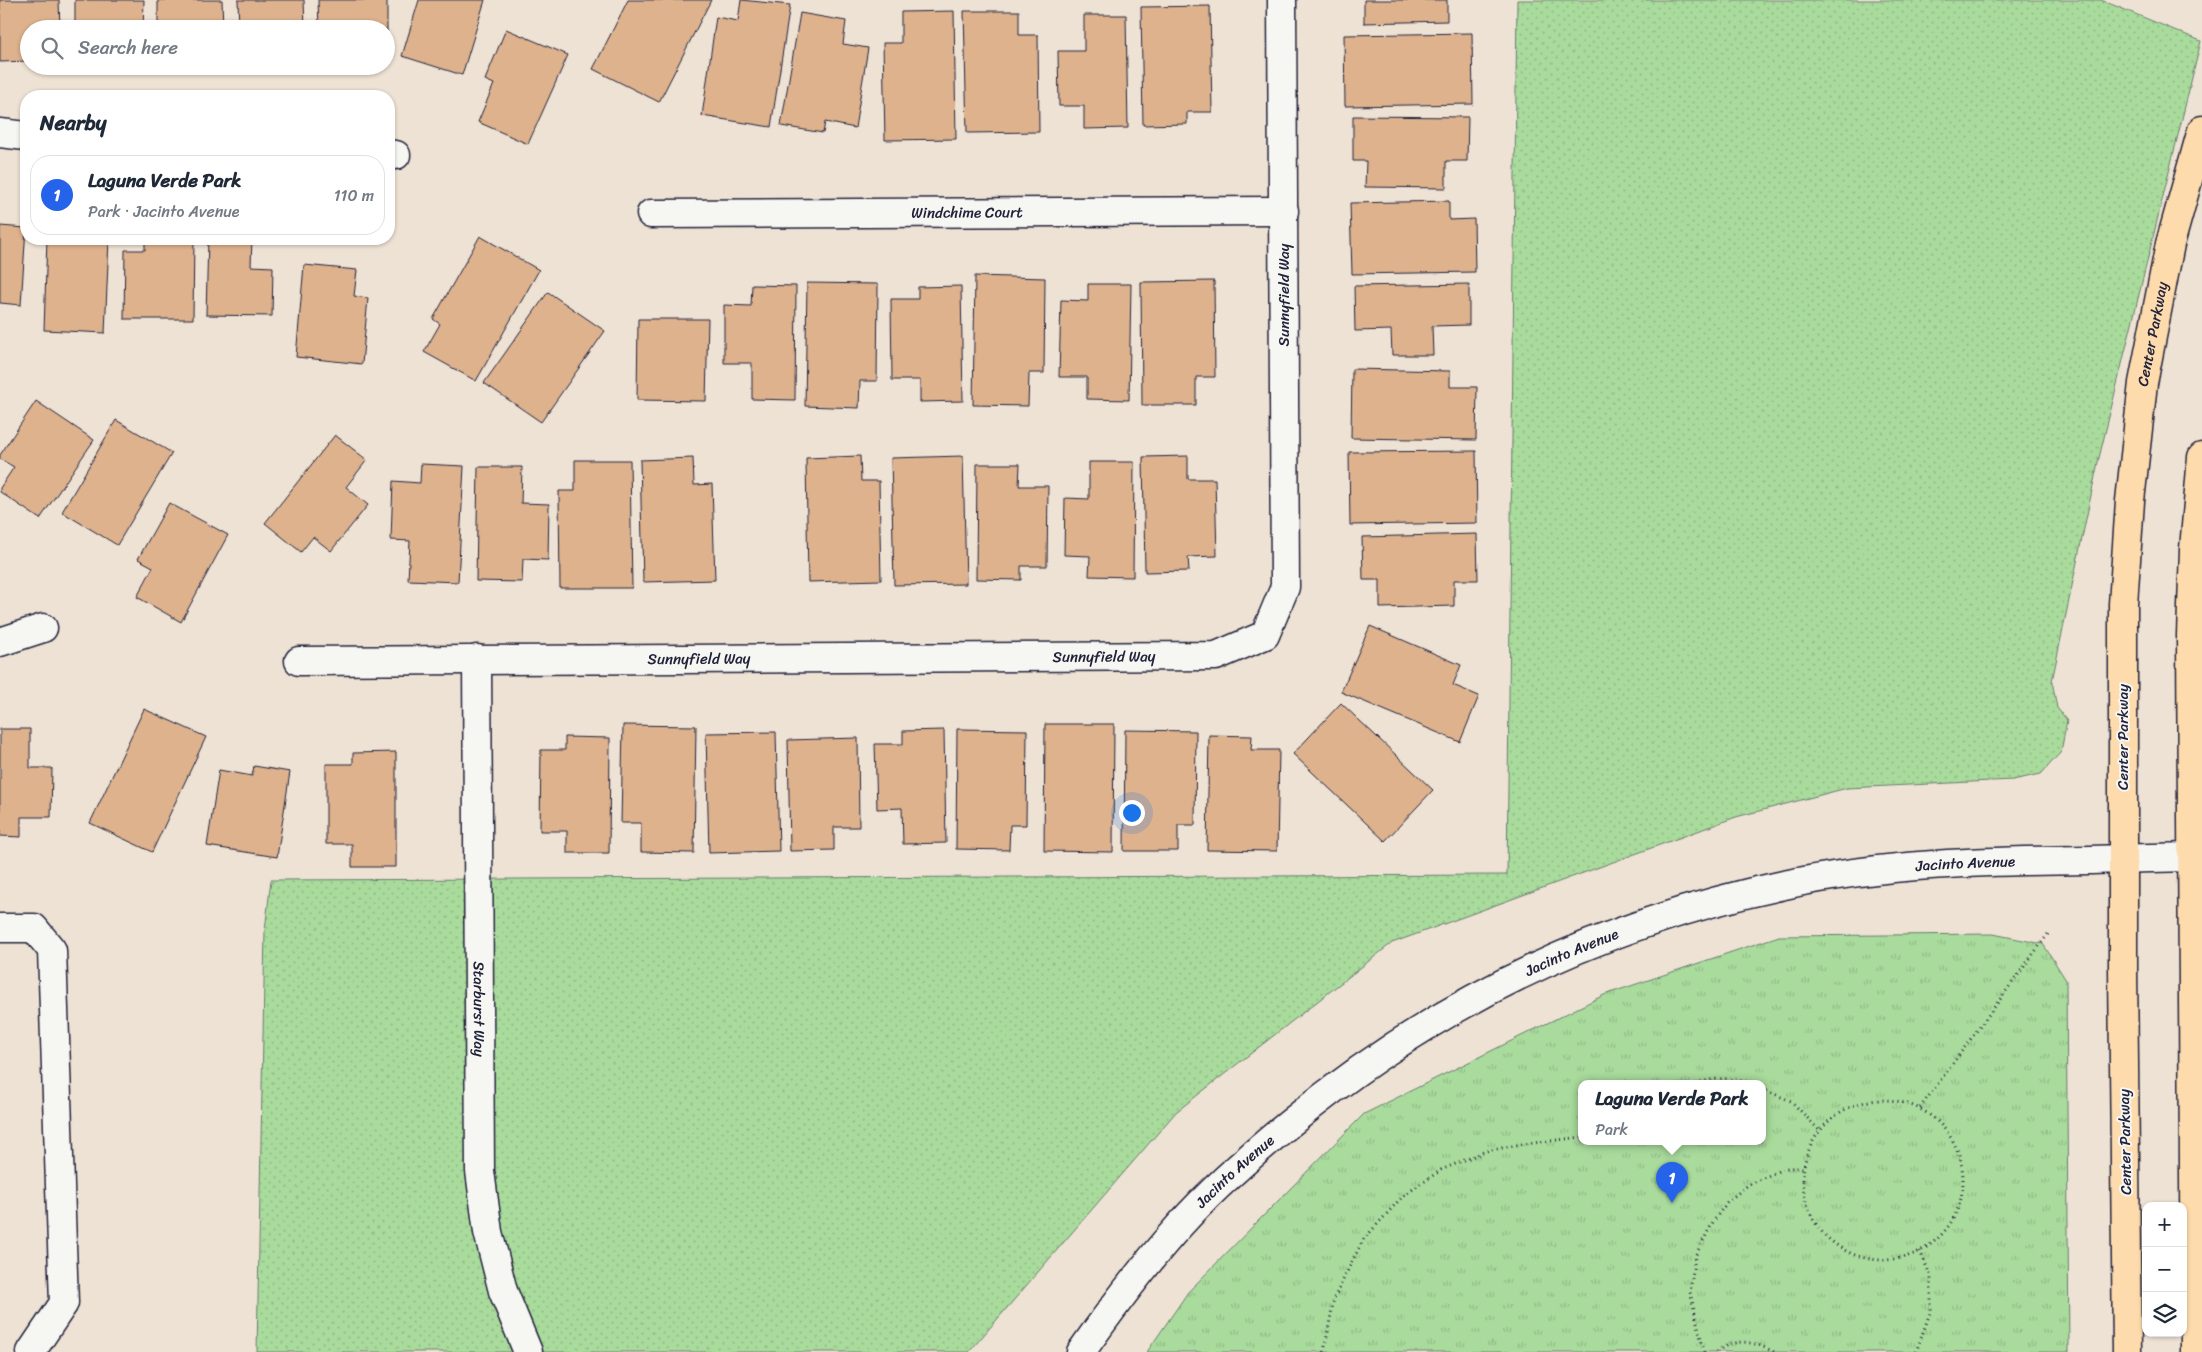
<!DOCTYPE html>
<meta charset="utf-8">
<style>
:root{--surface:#fff;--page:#f2f2f3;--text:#1f2937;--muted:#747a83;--line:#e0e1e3;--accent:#2563eb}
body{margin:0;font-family:Sriracha,sans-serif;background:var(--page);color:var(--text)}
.controls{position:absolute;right:15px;bottom:15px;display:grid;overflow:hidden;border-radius:10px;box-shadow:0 1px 4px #0004}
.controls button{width:45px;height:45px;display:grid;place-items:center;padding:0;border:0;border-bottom:1px solid var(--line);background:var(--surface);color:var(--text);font:25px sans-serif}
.you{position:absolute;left:1131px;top:812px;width:18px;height:18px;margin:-12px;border:4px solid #fff;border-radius:50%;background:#1a73e8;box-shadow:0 0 0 8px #1a73e833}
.badge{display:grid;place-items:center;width:32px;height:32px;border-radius:50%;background:var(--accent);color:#fff;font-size:16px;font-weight:700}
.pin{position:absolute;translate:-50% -41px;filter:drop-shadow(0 1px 2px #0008)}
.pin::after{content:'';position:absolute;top:26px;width:18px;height:15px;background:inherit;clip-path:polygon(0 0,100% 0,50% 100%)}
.popup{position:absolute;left:1578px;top:1080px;width:188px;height:65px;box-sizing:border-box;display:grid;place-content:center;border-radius:10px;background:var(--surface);filter:drop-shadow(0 1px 4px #0005);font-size:16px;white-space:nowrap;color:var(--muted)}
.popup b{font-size:19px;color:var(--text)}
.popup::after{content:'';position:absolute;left:50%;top:100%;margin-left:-10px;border:10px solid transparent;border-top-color:var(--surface)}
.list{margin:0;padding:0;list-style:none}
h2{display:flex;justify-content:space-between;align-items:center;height:65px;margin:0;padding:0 20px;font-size:21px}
h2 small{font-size:16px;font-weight:400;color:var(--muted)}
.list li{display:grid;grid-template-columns:32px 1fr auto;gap:15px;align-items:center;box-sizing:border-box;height:80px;margin:0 10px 10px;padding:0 10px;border:1px solid var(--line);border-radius:20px}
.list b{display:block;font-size:19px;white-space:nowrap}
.list p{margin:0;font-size:16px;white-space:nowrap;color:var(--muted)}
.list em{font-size:16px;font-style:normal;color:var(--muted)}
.icon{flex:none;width:28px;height:28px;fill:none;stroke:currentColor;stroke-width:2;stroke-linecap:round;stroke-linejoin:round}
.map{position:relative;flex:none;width:2202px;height:1352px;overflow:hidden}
.search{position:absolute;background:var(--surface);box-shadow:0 1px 4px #0004;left:20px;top:20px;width:375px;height:55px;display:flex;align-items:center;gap:12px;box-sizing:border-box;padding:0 18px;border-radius:28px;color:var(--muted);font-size:19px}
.panel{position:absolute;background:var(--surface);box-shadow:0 1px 4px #0004;left:20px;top:90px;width:375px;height:155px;border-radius:20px}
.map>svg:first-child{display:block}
.grass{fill:url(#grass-dots);stroke:#667e6c}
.park{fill:url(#park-tufts);stroke:#667e6c;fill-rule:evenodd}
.building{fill:#ddb28d;stroke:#22223b}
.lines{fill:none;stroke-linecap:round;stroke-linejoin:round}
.minor-casing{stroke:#22223b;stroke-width:31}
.major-casing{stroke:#22223b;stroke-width:31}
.path{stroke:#22223b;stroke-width:3;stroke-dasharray:1 4;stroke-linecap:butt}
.minor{stroke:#f6f6f2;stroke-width:28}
.major{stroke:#fddbac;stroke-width:28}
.labels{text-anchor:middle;stroke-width:4;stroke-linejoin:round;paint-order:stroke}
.street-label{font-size:15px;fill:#22223b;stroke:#f6f6f2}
</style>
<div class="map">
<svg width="2202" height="1352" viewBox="0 0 2202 1352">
<defs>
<pattern id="grass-dots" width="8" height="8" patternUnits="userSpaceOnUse" patternTransform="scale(1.25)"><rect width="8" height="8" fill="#a9db9c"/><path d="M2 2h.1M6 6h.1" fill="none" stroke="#91bc87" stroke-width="1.8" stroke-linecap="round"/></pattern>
<pattern id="park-tufts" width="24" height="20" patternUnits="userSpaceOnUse" patternTransform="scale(1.25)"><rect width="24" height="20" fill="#a9db9c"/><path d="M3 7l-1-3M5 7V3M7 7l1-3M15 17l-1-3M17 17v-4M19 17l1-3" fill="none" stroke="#91bc87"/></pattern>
</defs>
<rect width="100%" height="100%" fill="#eee2d4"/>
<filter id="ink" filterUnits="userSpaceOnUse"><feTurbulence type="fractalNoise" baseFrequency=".02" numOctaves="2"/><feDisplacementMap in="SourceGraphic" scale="10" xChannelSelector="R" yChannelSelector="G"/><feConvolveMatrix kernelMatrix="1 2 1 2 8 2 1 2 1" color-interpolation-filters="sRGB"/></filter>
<g filter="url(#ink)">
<path class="grass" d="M1517 0H2101L2201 41 2098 462 2052 681 2057 708 2067 720 2061 752 2041 774 2013 780 1847 788 1736 817 1392 943 1176 1112 969 1352H257L265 930 271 880 1507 875Z"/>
<path class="park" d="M1993 934 2043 944 2066 980 2069 1352H1147L1188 1292 1364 1114 1604 995 1779 936ZM1582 1084H1762V1142H1582Z"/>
<path class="building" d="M0 0H59L60 29H29V61L0 62Z
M75 0H144L143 29H75Z
M158 0H222L223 29H158Z
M238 0H304L305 29H239Z
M318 0H387V33L386 29H319Z
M419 0H485L462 75 402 56Z
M628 0H711L659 102 593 69Z
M741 0 790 5 771 127 702 116 716 17 738 21Z
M1364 0H1447V21L1364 23Z
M1210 6 1212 112H1187V124L1143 125 1141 7Z
M954 11 956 139 885 140 883 43H901V12Z
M964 11H1019V35H1038L1039 132 967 133Z
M800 13 846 21 843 44 868 48 855 128 825 122 823 133 781 126Z
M1084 15H1126L1128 128 1084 129V106H1059L1058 51H1084Z
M506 29 568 55 528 144 478 122 494 84 485 80Z
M1472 33 1473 104 1345 106 1344 35Z
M159 66H202V69L159 70Z
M1353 116 1468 117 1467 161H1446V188L1365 187 1366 161H1353Z
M1449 201V220L1474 219 1475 272 1352 274 1350 203Z
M0 226 26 228 21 305 0 303Z
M480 236 539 270 476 381 424 352 440 324 433 319Z
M47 239H109L105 333 44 330Z
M145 239H194L193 319H124L125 250H145Z
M208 239H252L251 266 273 267 272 316 206 315Z
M304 265 357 270 354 296 368 298 362 364 296 357Z
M975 276 1045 278 1044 373H1029L1028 406 973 405Z
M1214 281 1215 377H1196V405H1142L1141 282Z
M807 283 878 284 877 381H860L859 408 805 406Z
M1088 284H1131L1129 400 1087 399V377H1059L1061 300 1088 301Z
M1469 284V325L1432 326 1433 355H1392L1391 330 1355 331 1354 286Z
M752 285 796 286 795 400 752 399V363H724V305L751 306Z
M961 286 963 401 920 402V380H892L891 299H918V287Z
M548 292 605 331 541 422 484 383Z
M638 319H708L706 401 637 400Z
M1352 369 1450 371V387H1477L1476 440 1351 438Z
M36 401 94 440 40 519 0 492V488L14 467 0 459V455Z
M116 420 172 453 117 545 62 512Z
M335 435 367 460 346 487 368 505 331 551 313 537 301 552 265 523Z
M1476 451 1477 523 1350 525 1349 452Z
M860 456 861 481H879L881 580 808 582 806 458Z
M963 456 966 584 894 585 891 458Z
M1188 456V479H1215L1217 556 1188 557 1189 571 1145 572 1143 457Z
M693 458 694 485 712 484 715 580 643 582 640 460Z
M575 460H630L632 588H560L559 491H575Z
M1089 462H1134L1133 577 1089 576 1090 556 1064 555 1065 498 1089 499Z
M421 464 464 466 458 582 408 580 410 541 391 540 393 481 420 483Z
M977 464H1020L1019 486H1048L1047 566H1021V580L976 579Z
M478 467H522L521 503 549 504 548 560 523 559 522 582 476 581Z
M169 503 228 535 181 622 137 597 153 567 138 559Z
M1477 534 1478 580H1454V606L1380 608V580H1363L1362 537Z
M1370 626 1461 665 1453 685 1479 696 1460 742 1341 692Z
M1341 703 1433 790 1385 841 1293 754Z
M144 709 206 737 152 852 90 823Z
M1045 724H1114L1113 852 1044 851Z
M623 725 696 726 694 853 641 852V823H621Z
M0 729H30V768H52L51 817H21V837L0 836Z
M957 729 1027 730 1026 825H1010L1009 850 956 849Z
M944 730 946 843 903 844 902 808 877 809 875 744H903V731Z
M1125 730 1196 731 1195 825H1178V851H1124Z
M776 732 779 851 709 853 706 733Z
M1209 735 1252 736 1251 750H1279L1277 851 1207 850Z
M565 737 610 738 609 853H567V831H540L541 750H565Z
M858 738 859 827H834V850L790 851 788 740Z
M396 752V867H352V844H326V764H353V753Z
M254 766 290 772 277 857 207 846 219 770 252 776Z"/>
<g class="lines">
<defs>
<g id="minor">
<path d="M0 133 26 136"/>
<path d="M389 154 396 155"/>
<path id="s1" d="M651 214 1284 211"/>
<path d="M0 642 43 628"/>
<path id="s2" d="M477 659 480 1171 488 1232 503 1291 528 1352"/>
<path id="s3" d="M299 661 1216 656 1265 635 1285 587 1282 0"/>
<path d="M0 928H34L52 950 64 1303 31 1352"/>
<path id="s4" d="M1081 1352C1112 1308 1144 1265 1180 1225 1213 1188 1251 1155 1289 1124 1434 1004 1599 924 1784 885 1885 863 1989 861 2092 860 2129 859 2165 857 2202 857"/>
</g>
<g id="major">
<path id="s5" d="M2127 1352 2123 967V604L2130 501 2143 383 2170 244 2202 130"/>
<path d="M2195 1352 2191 635 2194 549 2202 457"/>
</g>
</defs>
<use href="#minor" class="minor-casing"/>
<use href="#major" class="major-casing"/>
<path class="path" d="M1696 1084C1714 1077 1733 1077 1751 1084
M1762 1089 1791 1101 1819 1130
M1803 1180a80 80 0 1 1 160 0a80 80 0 1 1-160 0Z
M1920 1108 2048 934
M1324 1352 1334 1298 1363 1240 1403 1196 1441 1170 1486 1151 1517 1145 1582 1137
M1704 1352 1690 1292 1695 1256 1713 1222 1727 1202 1748 1185 1785 1168H1804
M1717 1352C1735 1336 1755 1342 1774 1352
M1916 1352 1931 1310V1277L1920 1251"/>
<use href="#minor" class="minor"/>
<use href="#major" class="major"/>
</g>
</g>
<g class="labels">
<g class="street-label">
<text dy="5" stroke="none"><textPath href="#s1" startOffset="316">Windchime Court</textPath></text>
<text transform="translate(1284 295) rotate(-90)" y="5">Sunnyfield Way</text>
<text dy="5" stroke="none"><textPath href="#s5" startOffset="1020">Center Parkway</textPath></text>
<text dy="5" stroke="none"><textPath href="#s3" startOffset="805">Sunnyfield Way</textPath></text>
<text dy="5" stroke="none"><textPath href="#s3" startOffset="400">Sunnyfield Way</textPath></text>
<text transform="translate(2123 737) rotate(-90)" y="5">Center Parkway</text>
<text dy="5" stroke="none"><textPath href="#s4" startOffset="1048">Jacinto Avenue</textPath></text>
<text dy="5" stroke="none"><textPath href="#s4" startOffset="642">Jacinto Avenue</textPath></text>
<text dy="5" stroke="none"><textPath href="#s2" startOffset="350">Starburst Way</textPath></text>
<text transform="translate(2125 1142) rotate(-91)" y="5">Center Parkway</text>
<text dy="5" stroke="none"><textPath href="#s4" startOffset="238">Jacinto Avenue</textPath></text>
</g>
</g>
</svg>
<div class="controls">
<button>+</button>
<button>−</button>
<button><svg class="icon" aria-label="layers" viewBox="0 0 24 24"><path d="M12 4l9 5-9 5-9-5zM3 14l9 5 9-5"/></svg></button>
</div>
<div class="you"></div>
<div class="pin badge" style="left:1672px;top:1203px">1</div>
<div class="popup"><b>Laguna Verde Park</b>Park</div>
<div class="search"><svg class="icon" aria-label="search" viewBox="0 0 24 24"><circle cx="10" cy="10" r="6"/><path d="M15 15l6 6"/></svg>Search here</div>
<section class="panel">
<h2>Nearby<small></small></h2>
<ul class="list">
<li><span class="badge">1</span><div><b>Laguna Verde Park</b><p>Park · Jacinto Avenue</p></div><em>110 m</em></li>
</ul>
</section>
</div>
